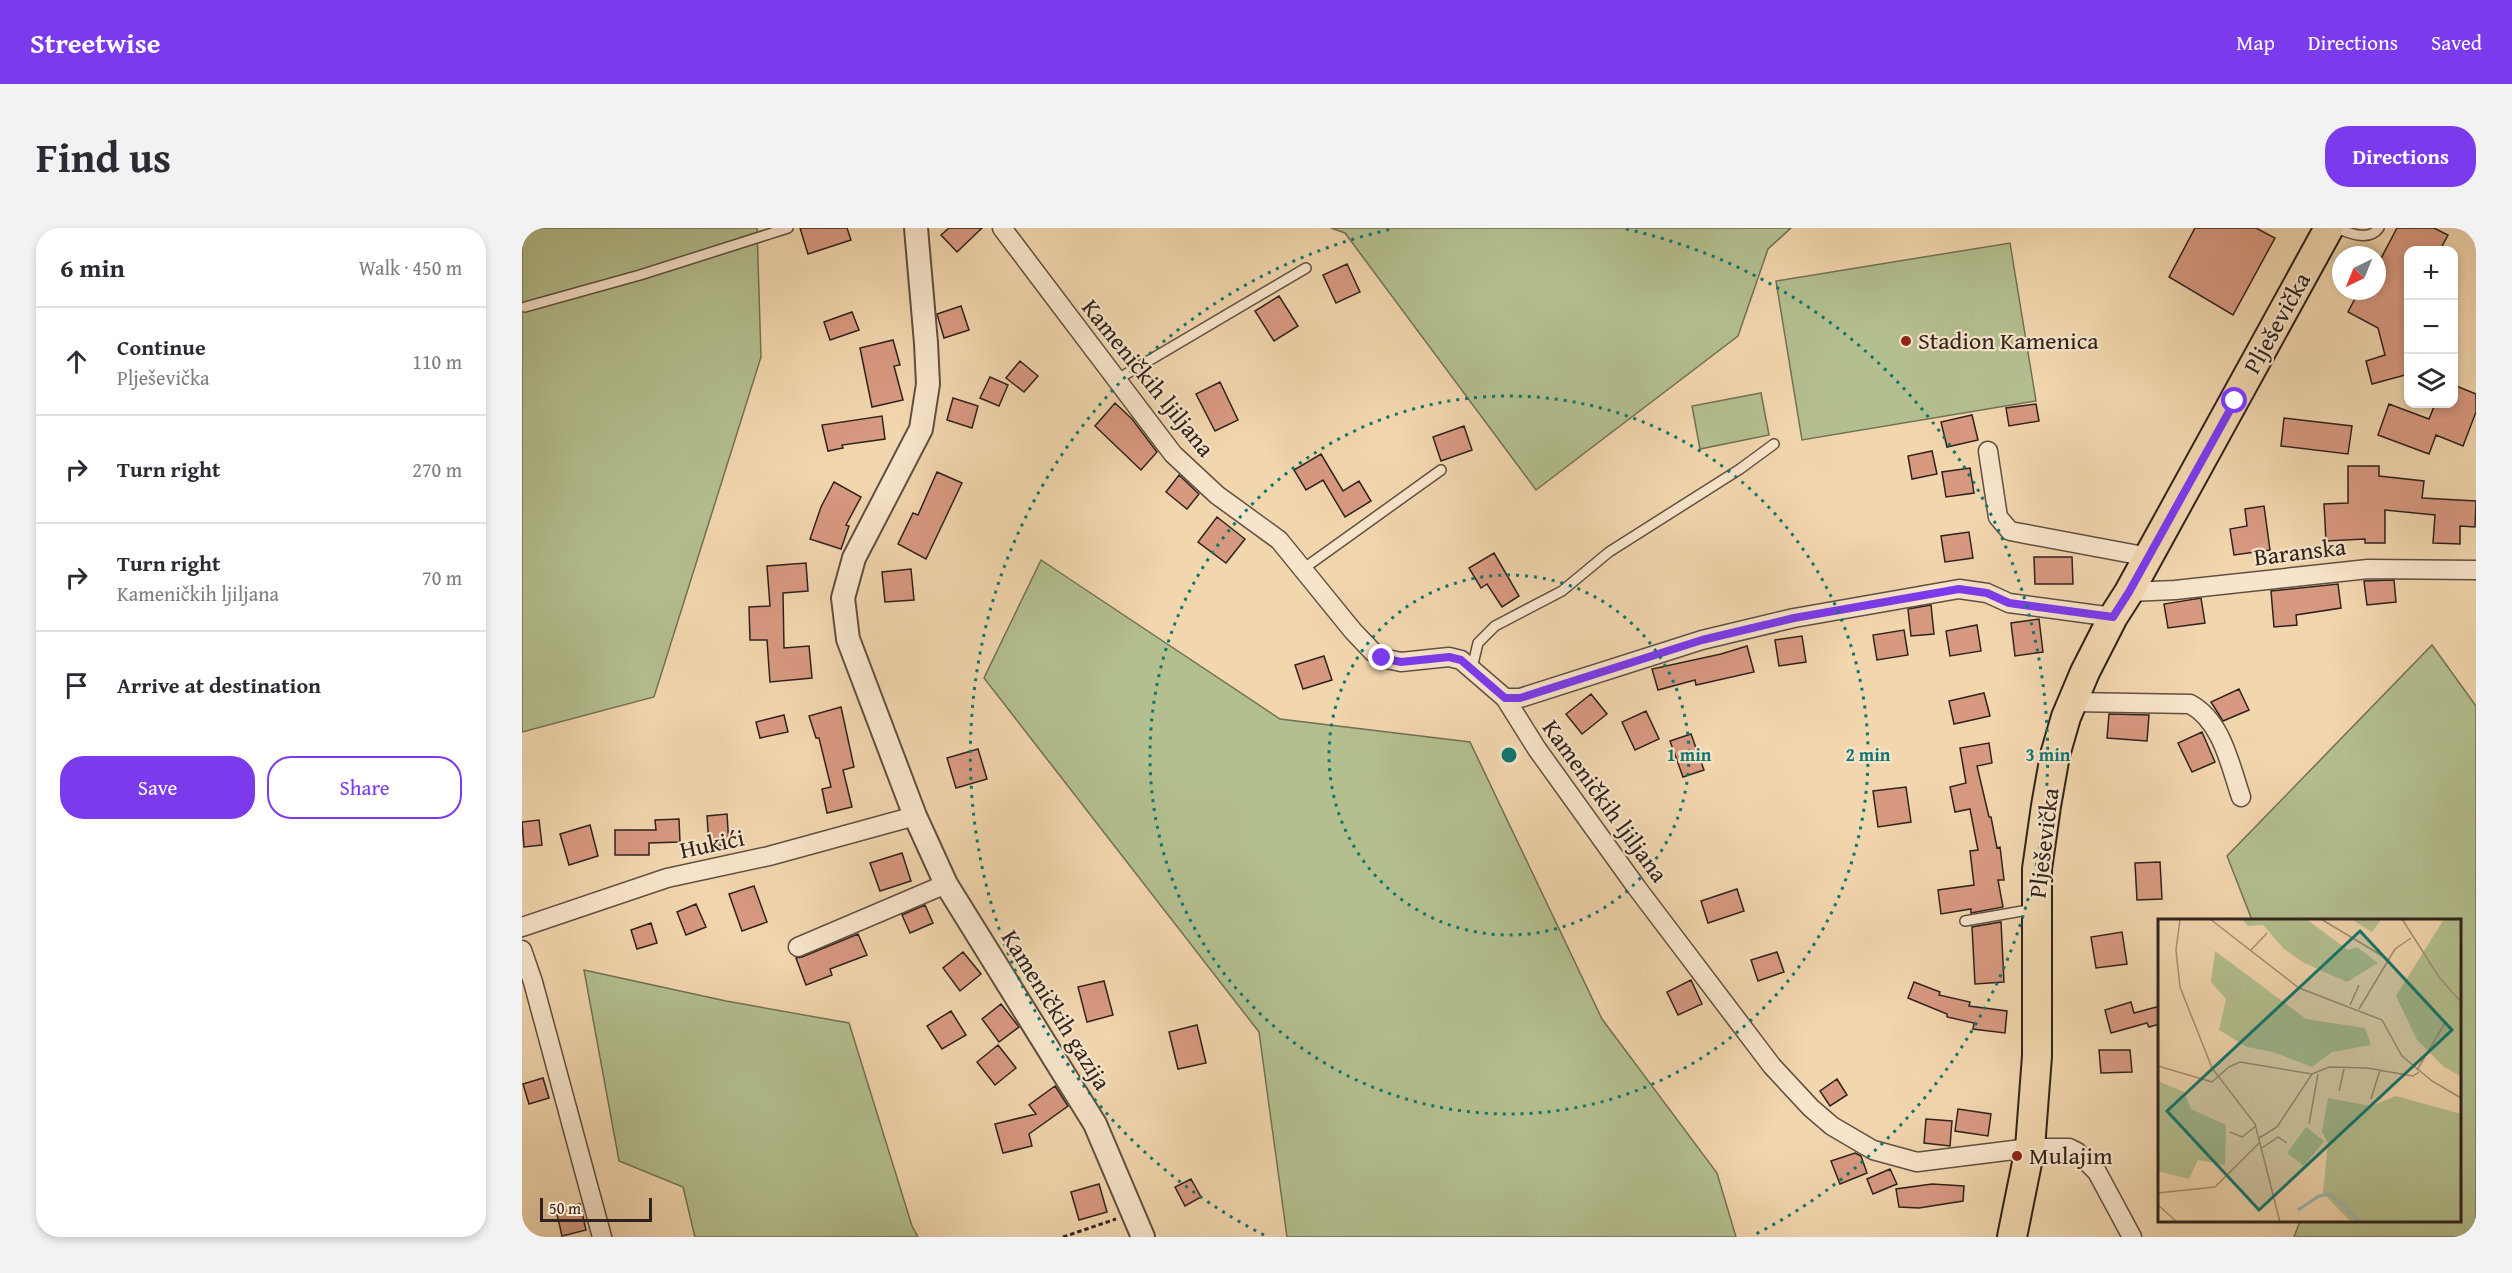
<!DOCTYPE html>
<meta charset="utf-8">
<style>
:root{--surface:#fff;--page:#f2f2f3;--text:#2b2b33;--muted:#7c7c81;--line:#e1e1e2;--accent:#7c3aed}
body{margin:0;font-family:"Gentium Book Plus",serif;background:var(--page);color:var(--text)}
.controls{position:absolute;right:18px;top:18px;display:grid;overflow:hidden;border-radius:12px;box-shadow:0 3px 9px #0003}
.controls button{width:54px;height:54px;display:grid;place-items:center;padding:0;border:0;border-bottom:2px solid var(--line);background:var(--surface);color:var(--text);font:30px sans-serif}
.compass{position:absolute;left:1810px;top:18px;width:54px;height:54px;border-radius:50%;background:var(--surface);box-shadow:0 3px 9px #0003;rotate:223deg}
.scale{position:absolute;left:18px;bottom:15px;width:112px;box-sizing:border-box;padding-left:6px;border:3px solid #2f231d;border-top:0;font-size:16px;line-height:21px;white-space:nowrap;color:#2f231d;-webkit-text-stroke:4px #f7e4ca;paint-order:stroke}
.stop{position:absolute;width:18px;height:18px;margin:-14px;border:4px solid #7c3aed;border-radius:50%;background:#fff}
.stop.end{background:#7c3aed;border-color:#fff;box-shadow:0 2px 6px #0008}
.list{margin:0;padding:0;list-style:none}
h2{display:flex;justify-content:space-between;align-items:center;height:78px;margin:0;padding:0 24px;font-size:26px}
h2 small{font-size:20px;font-weight:400;color:var(--muted)}
.list li{display:grid;grid-template-columns:39px 1fr auto;gap:18px;align-items:center;box-sizing:border-box;height:108px;padding:0 24px;border-top:2px solid var(--line)}
.list b{display:block;font-size:22px;white-space:nowrap}
.list p{margin:0;font-size:20px;white-space:nowrap;color:var(--muted)}
.list em{font-size:20px;font-style:normal;color:var(--muted)}
.actions{display:flex;gap:12px;padding:18px 24px}
.actions a{flex:1;padding:14px 0;border:2px solid var(--accent);border-radius:24px;text-align:center;font-size:21px;color:var(--accent)}
.actions .main{background:var(--accent);color:#fff}
.icon{flex:none;width:33px;height:33px;fill:none;stroke:currentColor;stroke-width:2;stroke-linecap:round;stroke-linejoin:round}
.map{position:relative;flex:none;width:1954px;height:1009px;overflow:hidden;border-radius:24px}
header{display:flex;align-items:center;gap:36px;box-sizing:border-box;height:84px;padding:0 30px;background:var(--accent);color:#fff}
header strong{font-size:28px}
nav{display:flex;gap:33px;margin-inline-start:auto;font-size:21px}
.intro{display:flex;align-items:center;justify-content:space-between;box-sizing:border-box;height:144px;padding:0 36px}
h1{margin:0;font-size:42px}
.button{padding:15px 27px;border-radius:24px;background:var(--accent);color:#fff;font-size:21px;font-weight:700}
main{display:flex;gap:36px;padding:0 36px}
aside{flex:1;background:var(--surface);border-radius:24px;box-shadow:0 3px 9px #0003}
.map>svg:first-child{display:block}
.green{fill:#b4bf8f;stroke:#727156;stroke-width:1.5}
.building{fill:#d89981;stroke:#2f231d;stroke-width:1.5}
.lines{fill:none;stroke-linecap:round;stroke-linejoin:round}
.service-casing{stroke:#605041;stroke-width:12}
.minor-casing{stroke:#605041;stroke-width:21}
.tertiary-casing{stroke:#605041;stroke-width:26}
.primary-casing{stroke:#2f231d;stroke-width:32}
.path{stroke:#2f231d;stroke-width:3;stroke-dasharray:4.5 3;stroke-linecap:butt}
.service{stroke:#f7e4ca;stroke-width:9}
.minor{stroke:#f7e4ca;stroke-width:18}
.tertiary{stroke:#f7e4ca;stroke-width:22}
.primary{stroke:#f2d6ae;stroke-width:28}
.route{stroke:#7c3aed;stroke-width:8}
.ring{fill:none;stroke:#0f766e;stroke-width:3;stroke-dasharray:3 6}
.poi-dot{fill:#8f2418;stroke:#f7e4ca;stroke-width:2}
.labels{text-anchor:middle;stroke-width:4.5;stroke-linejoin:round;paint-order:stroke}
.street-label{font-size:24px;fill:#2f231d;stroke:#f7e4ca}
.poi-label{font-size:24px;fill:#2f231d;stroke:#f7e4ca;text-anchor:start}
.inset-river{fill:none;stroke:#9cb8b0;stroke-width:3}
.inset-road{fill:none;stroke:#a48e74;stroke-width:1.5}
.view{fill:#0f766e;fill-opacity:0.15;stroke:#0f766e;stroke-width:3}
.inset-edge{fill:none;stroke:#2f231d;stroke-width:3}
.centre{fill:#0f766e;stroke:#f7e4ca;stroke-width:3}
.ring-label{font-size:18px;text-anchor:middle;font-weight:bold;fill:#0f766e;stroke:#f7e4ca;stroke-width:4.5;stroke-linejoin:round;paint-order:stroke}
</style>
<header>
<strong>Streetwise</strong>
<nav><a>Map</a><a>Directions</a><a>Saved</a></nav>
</header>
<div class="intro"><h1>Find us</h1><a class="button">Directions</a></div>
<main>
<aside>
<h2>6 min<small>Walk · 450 m</small></h2>
<ul class="list">
<li><svg class="icon" aria-label="ahead" viewBox="0 0 24 24"><path d="M12 20V5M6 11l6-6 6 6"/></svg><div><b>Continue</b><p>Plješevička</p></div><em>110 m</em></li>
<li><svg class="icon" aria-label="right" viewBox="0 0 24 24"><path d="M7 20v-9h11M14 6l5 5-5 5"/></svg><div><b>Turn right</b></div><em>270 m</em></li>
<li><svg class="icon" aria-label="right" viewBox="0 0 24 24"><path d="M7 20v-9h11M14 6l5 5-5 5"/></svg><div><b>Turn right</b><p>Kameničkih ljiljana</p></div><em>70 m</em></li>
<li><svg class="icon" aria-label="arrive" viewBox="0 0 24 24"><path d="M6 21V4h12l-3 4 3 4H6"/></svg><div><b>Arrive at destination</b></div></li>
</ul>
<div class="actions"><a class="main">Save</a><a>Share</a></div>
</aside>
<div class="map">
<svg width="1954" height="1009" viewBox="0 0 1954 1009">
<rect width="100%" height="100%" fill="#f2d6ae"/>
<filter id="stains"><feTurbulence type="fractalNoise" baseFrequency=".00333" numOctaves="4"/><feColorMatrix values="0 0 0 0 .2 0 0 0 0 .09 0 0 0 0 .02 0 0 0 .5 -.17"/></filter>
<radialGradient id="worn" r=".72"><stop offset=".6" stop-color="#630" stop-opacity="0"/><stop offset="1" stop-color="#630" stop-opacity=".3"/></radialGradient>
<path class="green" d="M0 0H235L239 129 132 469 0 504Z
M809 0H1269L1246 21 1216 108 1014 262 823 5Z
M1488 15 1514 173 1280 212 1254 53Z
M1239 165 1247 207 1178 221 1170 178Z
M519 332 758 491 948 514 1080 791 1195 945 1214 1009H765L737 804 462 450Z
M1910 417 1954 478V1009H1772L1778 993 1938 992V692H1730L1705 628Z
M62 742 204 773 327 795 390 998 396 1009H173L161 959 97 933Z"/>
<path class="building" d="M278 0H325L329 12 286 26Z
M427 0H460L435 24 419 7Z
M1673 0H1734L1753 10 1711 87 1647 49Z
M1875 0H1912L1926 7 1918 22H1887V146L1850 156 1844 133 1863 127 1856 100 1826 84 1837 63H1855V38Z
M825 36 838 64 814 75 801 47Z
M757 68 776 98 752 113 733 83Z
M439 78 447 102 422 110 415 86Z
M330 84 337 102 308 112 302 94Z
M371 112 378 137 372 138 381 172 350 179 338 120Z
M498 133 516 148 502 164 484 150Z
M468 149 486 157 477 178 458 170Z
M698 154 716 192 693 203 674 166Z
M1932 157 1954 166V184L1941 218 1914 207 1907 226 1856 207 1867 176 1907 191 1913 176H1932Z
M431 170 456 178 450 200 425 192Z
M593 175 610 191 635 224 619 242 573 198Z
M1514 176 1517 193 1487 198 1484 180Z
M1450 187 1456 212 1425 219 1419 194Z
M360 188 363 211 320 217 321 220 306 223 300 197Z
M1762 190 1830 198 1826 226 1759 218Z
M942 198 950 222 919 233 911 209Z
M1410 223 1415 246 1390 251 1386 228Z
M799 226 821 263 837 253 849 273 823 289 801 252 784 262 772 242Z
M1826 238H1857V248L1902 253 1900 270 1954 273 1953 299 1938 298V316L1911 315 1913 287 1863 282V315H1843V311L1804 313 1802 276 1826 275Z
M1448 240 1452 265 1424 269 1420 244Z
M415 244 440 255 404 331 376 316 391 285 396 287Z
M657 247 677 266 665 281 644 264Z
M312 254 339 269 324 297 327 298 319 321 288 311 299 279Z
M1742 278 1748 322 1712 327 1708 301 1725 298 1723 281Z
M695 289 723 311 704 335 676 314Z
M1447 304 1451 330 1423 334 1419 308Z
M972 325 997 368 980 379 965 356 959 360 947 340Z
M1512 329H1550L1551 356H1513Z
M284 335 286 363 261 365 262 420 287 418 290 450 248 454 245 412H228L227 379 248 378 245 338Z
M389 341 392 372 363 374 360 344Z
M1872 352 1874 374 1845 377 1842 353Z
M1816 356 1819 380 1774 387 1775 397 1752 399 1749 363Z
M1679 370 1683 395 1646 400 1642 376Z
M1409 377 1412 406 1389 408 1386 381Z
M1517 391 1521 424 1493 428 1489 395Z
M1455 397 1459 423 1428 428 1424 403Z
M1382 402 1386 427 1355 432 1351 407Z
M1280 408 1284 434 1257 438 1253 412Z
M1225 418 1232 444 1174 457 1173 452 1136 462 1130 441 1199 426Z
M802 428 810 452 781 461 773 437Z
M1717 461 1727 482 1701 493 1689 474Z
M1462 465 1468 488 1432 496 1427 473Z
M1069 466 1085 486 1060 506 1044 486Z
M319 479 332 539 321 542 330 579 305 585 300 561 309 559 297 510H294L287 488Z
M1124 483 1137 511 1113 522 1100 494Z
M1587 486 1627 487 1625 513 1585 510Z
M262 487 266 504 238 510 234 494Z
M1680 504 1693 534 1670 544 1656 515Z
M1169 506 1182 542 1161 549 1148 513Z
M1467 515 1470 535 1455 538 1467 589H1469L1475 620 1478 619 1482 652H1476L1481 679 1449 685V681L1419 686 1416 662 1452 657 1448 623 1456 622 1448 581 1433 584 1428 559 1444 555 1438 520Z
M456 521 465 551 434 560 425 530Z
M1384 559 1389 594 1356 599 1351 563Z
M205 586 207 617 187 618 185 588Z
M157 591 158 614 127 615V627H93V602H134L133 592Z
M17 592 20 617 2 619 0 594Z
M68 597 76 628 47 637 38 606Z
M380 625 389 653 358 663 348 635Z
M1638 634 1640 671 1615 672 1613 635Z
M232 658 245 694 220 703 207 666Z
M1215 661 1222 683 1186 695 1179 673Z
M174 676 184 699 164 707 155 684Z
M403 677 411 695 388 705 380 687Z
M1479 694 1482 754 1453 756 1450 699Z
M129 695 135 715 115 721 109 702Z
M1600 704 1605 736 1574 740 1569 709Z
M336 706 345 727 308 741 310 747 284 757 274 730 280 729Z
M441 724 459 746 438 763 421 740Z
M1255 724 1262 744 1236 753 1229 732Z
M1169 752 1180 776 1156 787 1145 764Z
M582 753 591 787 565 794 556 759Z
M1392 754 1418 764 1417 767 1448 774 1447 778 1485 783 1483 805 1451 801 1452 795 1425 789V786L1386 770Z
M1609 774 1612 785 1638 778V796L1627 799 1625 795 1589 805 1583 782Z
M479 776 497 799 477 814 460 791Z
M429 783 444 807 420 821 405 798Z
M675 797 684 835 656 841 647 804Z
M476 817 494 840 473 857 455 834Z
M1577 822H1608L1610 844 1579 845Z
M21 850 27 870 7 876 1 856Z
M1315 851 1325 867 1308 878 1298 863Z
M533 858 546 878 507 906 510 918 481 925 473 896 514 886 507 877Z
M1436 881 1469 886 1466 908 1433 903Z
M1404 891 1430 893 1428 918 1402 915Z
M1333 925 1339 928 1345 945 1318 956 1309 933Z
M1368 941 1375 956 1351 966 1345 951Z
M669 951 679 969 663 978 653 959Z
M577 956 585 984 557 992 549 964Z
M1410 956 1442 958 1441 973 1397 980 1377 979 1374 961Z
M58 976 64 1002 40 1008 34 982Z"/>
<g class="lines">
<defs>
<path id="service" d="M1814 0C1827 5 1847 14 1857 0
M3 79 118 47 266 0
M594 152 784 40
M781 341 919 242
M950 440 956 415 973 398 1040 363 1087 324 1218 241 1252 216
M1443 693 1512 681"/>
<path id="minor" d="M480 0 651 226 695 267 757 312 831 403 851 424 860 430 879 434 927 429 939 432 983 470 1015 521 1115 660 1250 838 1289 880 1310 898 1351 922 1395 934 1508 920H1547L1555 924 1575 944 1610 1009
M1466 223 1476 289 1488 303 1627 329
M1607 364 1653 362 1846 341 1954 342
M983 470H998L1180 412 1272 390 1437 361 1465 365 1487 375 1591 389
M1551 474 1668 476C1700 493 1708 537 1719 569
M0 699 145 650 247 628 393 588
M276 719 424 656
M0 722 11 754 80 1009"/>
<path id="tertiary" d="M394 0 404 115 406 156 399 201 332 330 321 370 326 411 393 588 424 656 573 896 621 1009"/>
<path id="primary" d="M1490 1009 1508 920 1515 828V641L1524 578 1533 527 1544 489 1563 444 1591 389 1607 364 1807 0"/>
</defs>
<use href="#service" class="service-casing"/>
<use href="#minor" class="minor-casing"/>
<use href="#tertiary" class="tertiary-casing"/>
<use href="#primary" class="primary-casing"/>
<path class="path" d="M541 1009 594 991"/>
<use href="#service" class="service"/>
<use href="#minor" class="minor"/>
<use href="#tertiary" class="tertiary"/>
<use href="#primary" class="primary"/>
</g>
<g class="lines">
<path class="route" d="M860 430 879 434 927 429 939 432 983 470H998L1180 412 1272 390 1437 361 1465 365 1487 375 1591 389 1607 364 1713 173"/>
</g>
<g class="ring">
<circle cx="987" cy="527" r="180"/>
<circle cx="987" cy="527" r="359"/>
<path d="M742 1007A539 539 0 0 1 870 1M1104 1A539 539 0 0 1 1232 1007"/>
</g>
<g class="poi-dot">
<circle cx="1384" cy="113" r="6"/>
<circle cx="1495" cy="928" r="6"/>
</g>
<g class="labels">
<g class="street-label">
<text transform="translate(1755 95) rotate(-61)" y="8">Plješevička</text>
<text transform="translate(626 150) rotate(51)" y="8">Kameničkih ljiljana</text>
<text transform="translate(1778 324) rotate(-7)" y="8">Baranska</text>
<text transform="translate(1083 573) rotate(54)" y="8">Kameničkih ljiljana</text>
<text transform="translate(1522 615) rotate(-83)" y="8">Plješevička</text>
<text transform="translate(190 616) rotate(-12)" y="8">Hukići</text>
<text transform="translate(534 782) rotate(58)" y="8">Kameničkih gazija</text>
</g>
<g class="poi-label">
<text x="1396" y="121">Stadion Kamenica</text>
<text x="1507" y="936">Mulajim</text>
</g>
</g>
<g transform="translate(1636 691)">
<rect width="303" height="303" fill="#f2d6ae"/>
<path d="M84 0H148L190 31 199 28 220 44 189 63 146 44 126 30 105 6 90 7ZM193 0H223V1L214 13ZM286 0H303V157L286 148 259 121 238 77ZM57 32 148 100 207 109 213 126 174 133 154 148 115 133 89 128 61 111 68 80 53 63ZM0 162 26 173 33 190 68 206 67 246 40 241 31 260 0 252ZM238 177 303 195V303H193L165 274 170 224 164 213 170 179 213 187ZM148 208 166 222 146 247 129 234Z" fill="#b4bf8f"/>
<path class="inset-river" d="M140 291 161 277 173 275 202 303"/>
<path class="inset-road" d="M22 0 18 31 22 68 54 149 97 205 122 303M52 0 141 69 224 101 244 137 274 162 303 179M163 0 231 41M244 0 281 58 303 83M93 31 109 14M192 86 201 66M201 90 237 30 253 19M0 147 54 163 71 148 82 143 154 155 171 148 209 149 255 157 261 153M259 151 287 104M181 172 186 150M213 180 222 151M151 205 160 155M72 213 84 218 98 207M101 219 119 208 154 155M104 229 120 218 129 224M0 274 57 268 102 223M0 286 19 303"/>
<path class="view" d="M202 12 294 111 101 291 9 192Z"/>
<rect width="303" height="303" class="inset-edge"/>
</g>
<circle cx="987" cy="527" r="9" class="centre"/>
<g class="ring-label">
<text x="1167" y="533">1 min</text>
<text x="1346" y="533">2 min</text>
<text x="1526" y="533">3 min</text>
</g>
<rect width="100%" height="100%" filter="url(#stains)"/>
<rect width="100%" height="100%" fill="url(#worn)"/>
</svg>
<div class="controls">
<button>+</button>
<button>−</button>
<button><svg class="icon" aria-label="layers" viewBox="0 0 24 24"><path d="M12 4l9 5-9 5-9-5zM3 14l9 5 9-5"/></svg></button>
</div>
<svg class="compass" viewBox="-18 -18 36 36"><path d="M0-13l5 13h-10z" fill="#e53935"/><path d="M0 13l5-13h-10z" fill="#7c7c81"/></svg>
<div class="scale">50 m</div>
<div class="stop" style="left:1713px;top:173px"></div>
<div class="stop end" style="left:860px;top:430px"></div>
</div>
</main>
